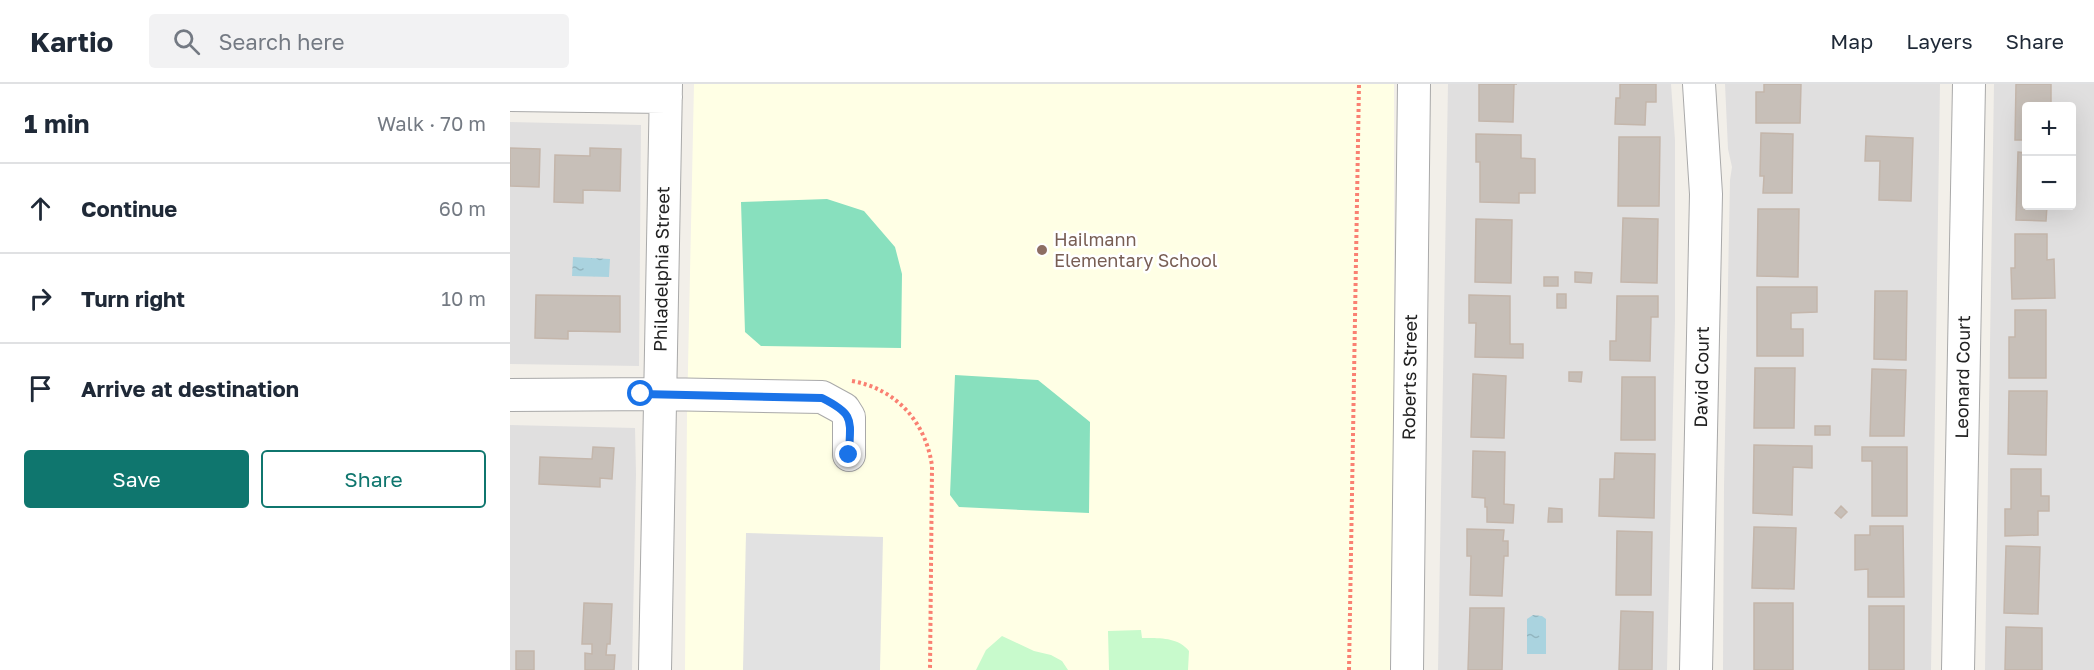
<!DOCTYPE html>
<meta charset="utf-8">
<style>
:root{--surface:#fff;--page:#f2f2f3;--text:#1f2937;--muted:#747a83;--line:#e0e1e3;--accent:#0f766e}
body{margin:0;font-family:"Golos Text",sans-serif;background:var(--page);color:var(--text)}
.controls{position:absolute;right:18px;top:18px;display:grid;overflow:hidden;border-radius:6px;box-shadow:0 6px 24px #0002}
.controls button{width:54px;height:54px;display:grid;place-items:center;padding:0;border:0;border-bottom:2px solid var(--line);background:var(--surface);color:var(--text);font:30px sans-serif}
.stop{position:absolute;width:18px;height:18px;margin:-14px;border:4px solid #1a73e8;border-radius:50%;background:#fff}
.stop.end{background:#1a73e8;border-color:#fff;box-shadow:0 2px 6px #0008}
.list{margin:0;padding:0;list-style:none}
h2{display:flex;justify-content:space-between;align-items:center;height:78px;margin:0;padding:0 24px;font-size:26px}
h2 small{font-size:20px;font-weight:400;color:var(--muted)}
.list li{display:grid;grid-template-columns:39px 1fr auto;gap:18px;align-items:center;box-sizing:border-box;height:90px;padding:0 24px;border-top:2px solid var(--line)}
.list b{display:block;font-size:22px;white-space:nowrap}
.list em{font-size:20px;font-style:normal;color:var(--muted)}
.actions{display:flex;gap:12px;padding:18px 24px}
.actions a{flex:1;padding:14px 0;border:2px solid var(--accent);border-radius:6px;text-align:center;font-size:21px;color:var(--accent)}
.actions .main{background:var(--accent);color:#fff}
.icon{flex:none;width:33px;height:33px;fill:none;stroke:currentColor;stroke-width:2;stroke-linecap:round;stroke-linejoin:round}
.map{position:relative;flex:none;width:1584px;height:586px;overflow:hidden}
header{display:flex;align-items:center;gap:36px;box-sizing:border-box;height:84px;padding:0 30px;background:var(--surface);border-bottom:2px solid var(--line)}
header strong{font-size:28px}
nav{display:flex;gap:33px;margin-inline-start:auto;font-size:21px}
.search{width:420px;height:54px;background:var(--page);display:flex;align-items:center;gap:15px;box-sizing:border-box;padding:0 21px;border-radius:6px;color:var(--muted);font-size:22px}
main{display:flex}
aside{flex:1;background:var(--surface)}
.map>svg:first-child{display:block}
.residential{fill:#e0dfdf;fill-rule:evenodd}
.education{fill:#ffffe5}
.park{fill:#c8facc}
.pitch{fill:#88e0be}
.parking{fill:#e2e2e2}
.water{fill:url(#water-ripples)}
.building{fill:#c7bfb8;stroke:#c4b6ab;stroke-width:1.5}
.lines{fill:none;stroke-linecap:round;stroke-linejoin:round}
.minor-casing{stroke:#a9a9a9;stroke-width:34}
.path{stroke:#fa8072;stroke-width:4;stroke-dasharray:3 3;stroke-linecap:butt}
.minor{stroke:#fff;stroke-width:32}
.route{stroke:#1a73e8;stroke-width:8}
.education-dot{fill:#8d6e63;stroke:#fff;stroke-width:2}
.labels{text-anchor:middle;stroke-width:5;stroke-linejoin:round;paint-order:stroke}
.education-label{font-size:18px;fill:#785e54;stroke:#fff;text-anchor:start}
.street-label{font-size:18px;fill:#222;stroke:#fff}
</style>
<header>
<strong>Kartio</strong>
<div class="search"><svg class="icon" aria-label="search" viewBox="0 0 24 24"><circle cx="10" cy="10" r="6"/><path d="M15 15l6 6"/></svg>Search here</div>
<nav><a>Map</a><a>Layers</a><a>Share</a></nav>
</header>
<main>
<aside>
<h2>1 min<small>Walk · 70 m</small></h2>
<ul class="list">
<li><svg class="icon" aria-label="ahead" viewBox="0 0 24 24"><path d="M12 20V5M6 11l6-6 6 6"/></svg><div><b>Continue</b></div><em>60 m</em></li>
<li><svg class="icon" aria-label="right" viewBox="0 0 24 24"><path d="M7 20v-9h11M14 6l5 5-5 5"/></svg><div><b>Turn right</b></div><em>10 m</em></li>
<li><svg class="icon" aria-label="arrive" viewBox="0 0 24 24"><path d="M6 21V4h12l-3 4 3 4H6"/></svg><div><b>Arrive at destination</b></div></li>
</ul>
<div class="actions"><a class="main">Save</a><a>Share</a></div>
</aside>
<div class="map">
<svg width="1584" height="586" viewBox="0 0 1584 586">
<defs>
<pattern id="water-ripples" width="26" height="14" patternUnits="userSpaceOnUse" patternTransform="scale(1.5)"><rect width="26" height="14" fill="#aad3df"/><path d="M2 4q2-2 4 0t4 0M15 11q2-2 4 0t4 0" fill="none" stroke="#92b5bf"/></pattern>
</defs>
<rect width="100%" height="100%" fill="#f2efe9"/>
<path class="residential" d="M938 0H1161L1165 56V237L1157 586H928Z
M1215 0H1430L1421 586H1213L1214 402 1220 96 1222 83 1218 65Z
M1484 0H1584V586H1475ZM1516 22H1562V122H1516Z
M0 38 131 41 129 282 0 280Z
M0 341 125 344 126 390 122 586H0Z"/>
<path class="education" d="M184 0H884V403L880 586H175L177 331Z"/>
<path class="park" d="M631 546 632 554C649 554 668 553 679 567L678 586H599L598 547Z
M492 552 524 567 541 571 552 577 558 586H466L476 566Z"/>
<path class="pitch" d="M317 115 354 127 385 163 392 190 391 264 251 262 235 248 231 118Z
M445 291 528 296 580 338 579 429 449 423 440 411Z"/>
<path class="parking" d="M236 449 373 453 370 586H233Z"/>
<path class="water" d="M63 173 100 175 99 193 62 192Z
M1023 531 1032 532 1036 535V570H1017V535Z"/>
<path class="building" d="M969 0H1007H1004L1003 38 969 37Z
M1110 0H1146V18H1136L1135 41 1105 40 1106 14H1110Z
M1254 0H1291L1290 39H1246V8H1254Z
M1506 0H1541V22H1516V56H1505Z
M1251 49 1283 50 1282 109H1253L1254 92H1250Z
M966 50 1011 51V74L1025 75V109H1009V119L970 118V78H966Z
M1356 52 1403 54 1401 117 1369 116 1370 77H1355Z
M1109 53H1150L1149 122H1108Z
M0 64 30 65 29 103 0 102Z
M80 64 111 65 110 107 73 106V119L44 118 45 71 80 72Z
M1508 68 1516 69V122H1537L1536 137 1506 136Z
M1248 125H1289L1288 193 1247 192Z
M1113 134 1148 135 1147 199 1111 198Z
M966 135 1002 136 1001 199 965 198Z
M1505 150H1537V176L1544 175 1545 214 1502 215 1501 184H1505Z
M1065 188 1082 189 1081 199 1065 198Z
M1034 193H1048V202H1034Z
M1247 203H1307V228L1281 229V245H1293V272H1247Z
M1365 207H1397L1396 276 1364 275Z
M1047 210H1056V224H1047Z
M26 211 110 212V248L58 247V255L25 254Z
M959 211 1000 212V260H1013V274L965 273 966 239H959Z
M1107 212H1148V233H1141L1140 277 1100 276V257H1106Z
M1505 226H1536V294H1499V253H1505Z
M1245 284H1285L1284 344H1244Z
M1362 285 1396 286 1394 352H1360Z
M1059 288H1072L1071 298 1059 297Z
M963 290 996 292 994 354 961 353Z
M1112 293H1145V356H1111Z
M1499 307H1537L1536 371 1498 370Z
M1305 342H1320V351H1305Z
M1244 361 1302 362V384L1283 383 1282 431 1243 429Z
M83 363 104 364 102 395 90 394V403L29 400 30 373 82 375Z
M1352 363H1397V432H1362V377H1352Z
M963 367 995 368 994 420 1004 421 1003 439 977 438V423H975V414L962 413Z
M1105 369 1145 370 1144 434 1089 432 1090 395H1104Z
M1501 385H1531V412H1539V427H1528V451L1495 452V425H1501Z
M1331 422 1337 428 1331 434 1325 429Z
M1039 424 1052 425V438H1038Z
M1360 442H1393L1394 513H1358V485L1345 486V451H1360Z
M1244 443 1286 444 1284 505 1242 504Z
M957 445 994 446 993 457H998V472H994L992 512 960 511 961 472H957Z
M1107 447 1142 448 1141 511H1106Z
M1496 462 1530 463 1528 530 1494 529Z
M74 519 102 520 100 560H97L96 571H105L104 586H75V569L82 570V560H72Z
M1244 519H1283V586H1244Z
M1359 522H1394V586H1359Z
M960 524H994L992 586H958Z
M1111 527 1143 528 1142 586H1109Z
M1496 543 1532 544V586H1495Z
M6 567H24V586H6Z"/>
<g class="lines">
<defs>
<path id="minor" d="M0 11 156 13
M0 311 149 310 312 313 334 325 339 333V371
M145 586 156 0
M897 586 904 0
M1186 586 1196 110 1189 0
M1448 586 1459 0"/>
</defs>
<use href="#minor" class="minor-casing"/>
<path class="path" d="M342 297C387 305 416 339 422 382L420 586
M839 586 849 0"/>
<use href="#minor" class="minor"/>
</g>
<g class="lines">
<path class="route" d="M131 310 312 314C346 331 340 336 339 371"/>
</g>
<circle class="education-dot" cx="532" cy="166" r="6"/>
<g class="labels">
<g class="education-label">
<text x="544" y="162">Hailmann<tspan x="544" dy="21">Elementary School</tspan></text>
</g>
<g class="street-label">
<text transform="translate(152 185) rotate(-89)" y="6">Philadelphia Street</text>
<text transform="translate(900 293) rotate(-89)" y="6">Roberts Street</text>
<text transform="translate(1192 293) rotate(-89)" y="6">David Court</text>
<text transform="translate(1453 293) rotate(-89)" y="6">Leonard Court</text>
</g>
</g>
</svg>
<div class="controls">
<button>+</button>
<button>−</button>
</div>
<div class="stop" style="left:131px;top:310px"></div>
<div class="stop end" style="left:339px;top:371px"></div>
</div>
</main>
